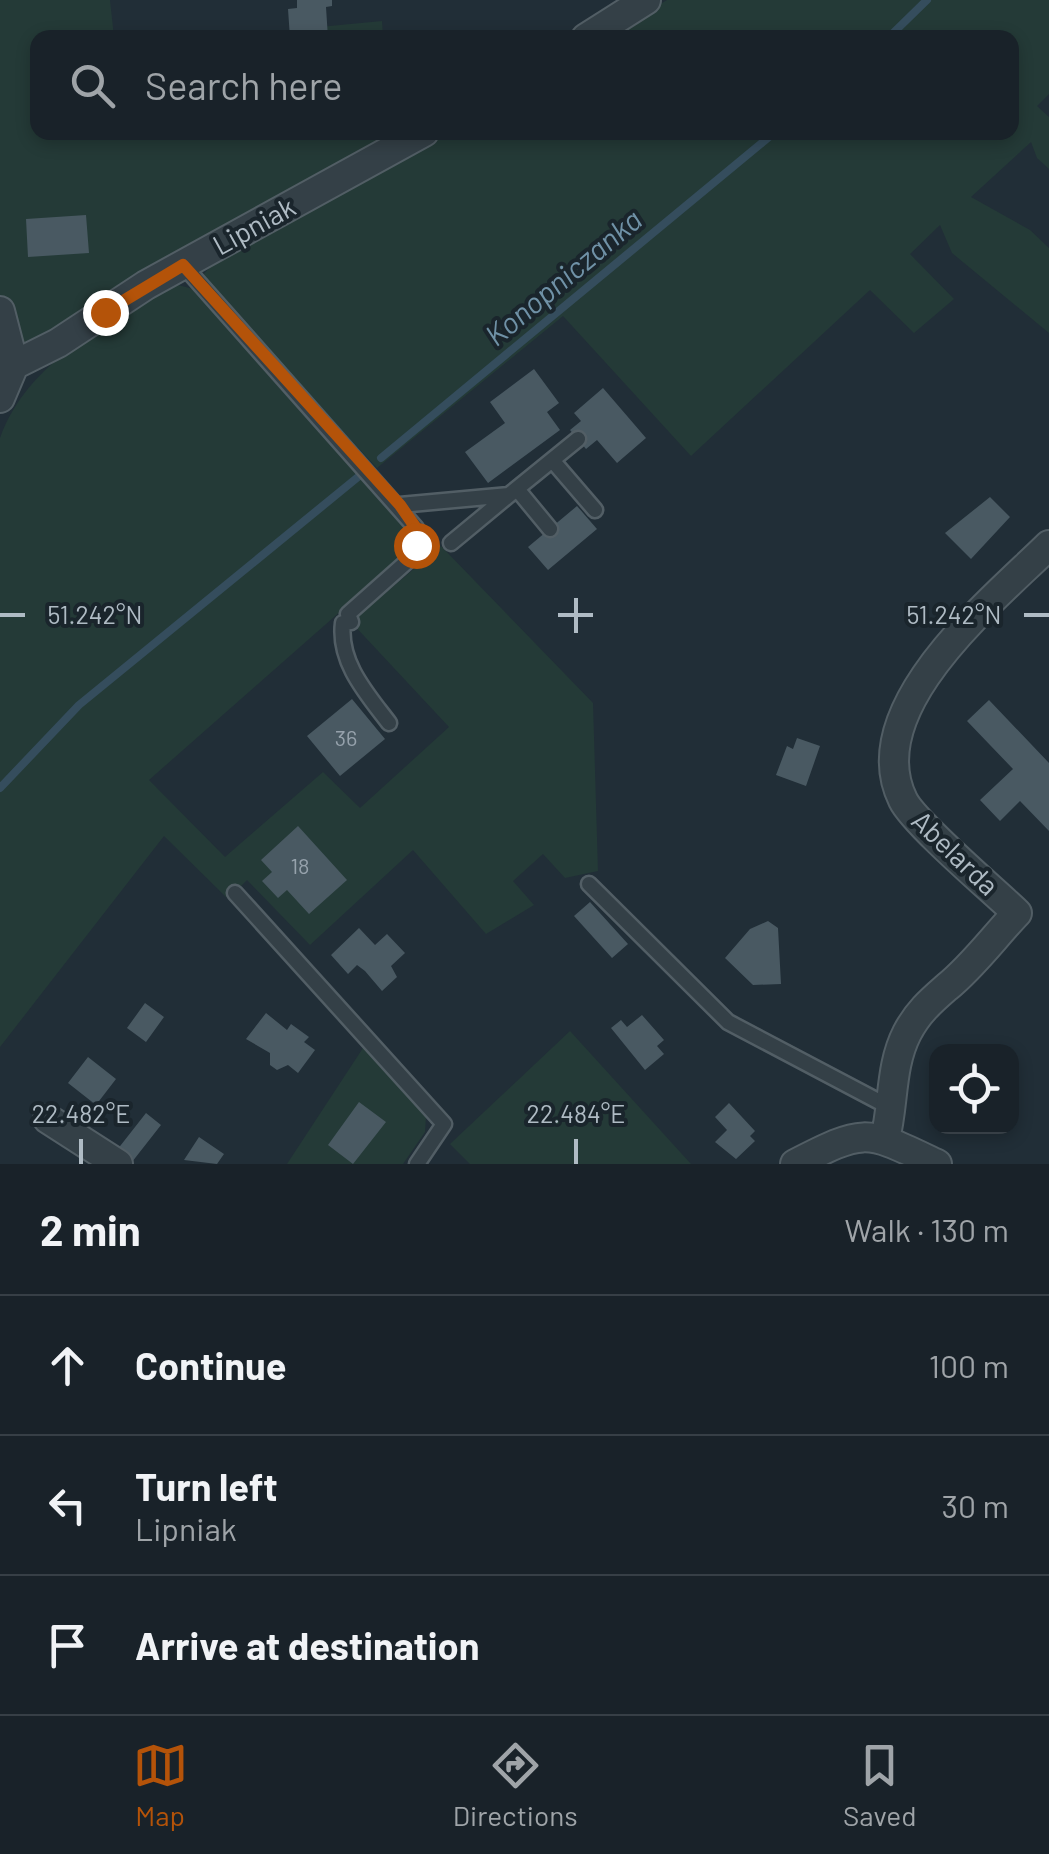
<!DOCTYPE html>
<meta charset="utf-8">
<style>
:root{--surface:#192229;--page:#262f35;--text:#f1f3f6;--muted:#9fa4a8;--line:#373f46;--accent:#b45309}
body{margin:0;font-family:Barlow,sans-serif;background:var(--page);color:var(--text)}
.controls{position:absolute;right:30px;bottom:30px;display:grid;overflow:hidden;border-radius:20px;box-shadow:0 5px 15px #0003}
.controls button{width:90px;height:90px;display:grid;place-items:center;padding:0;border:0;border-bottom:2px solid var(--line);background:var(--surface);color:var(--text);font:50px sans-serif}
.stop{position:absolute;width:30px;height:30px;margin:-22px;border:8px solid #b45309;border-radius:50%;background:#fff}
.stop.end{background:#b45309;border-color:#fff;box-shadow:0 2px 10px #0008}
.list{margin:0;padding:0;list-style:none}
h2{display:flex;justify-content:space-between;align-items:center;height:130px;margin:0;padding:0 40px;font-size:42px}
h2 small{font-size:32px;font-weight:400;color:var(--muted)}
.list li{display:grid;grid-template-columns:65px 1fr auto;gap:30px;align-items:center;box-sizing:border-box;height:140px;padding:0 40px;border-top:2px solid var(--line)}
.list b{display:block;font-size:38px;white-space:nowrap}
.list p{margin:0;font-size:32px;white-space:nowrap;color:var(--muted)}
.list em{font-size:32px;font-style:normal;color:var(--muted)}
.icon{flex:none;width:55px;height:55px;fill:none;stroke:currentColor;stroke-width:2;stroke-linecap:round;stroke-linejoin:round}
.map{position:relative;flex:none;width:1049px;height:1164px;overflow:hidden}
.search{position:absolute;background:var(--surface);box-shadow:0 5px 15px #0003;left:30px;right:30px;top:30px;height:110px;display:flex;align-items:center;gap:25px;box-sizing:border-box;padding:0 35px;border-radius:20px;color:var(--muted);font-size:38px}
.sheet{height:550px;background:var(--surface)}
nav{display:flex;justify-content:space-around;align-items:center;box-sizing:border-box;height:140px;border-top:2px solid var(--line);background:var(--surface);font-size:28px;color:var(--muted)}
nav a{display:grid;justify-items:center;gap:5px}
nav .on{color:var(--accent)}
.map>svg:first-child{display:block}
.green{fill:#243a37}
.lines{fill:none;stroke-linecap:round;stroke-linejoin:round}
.stream{stroke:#354d5d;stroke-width:8}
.building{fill:#495962}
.service-casing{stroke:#525e65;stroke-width:19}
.minor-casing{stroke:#525e65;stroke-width:32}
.service{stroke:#344047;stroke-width:14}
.minor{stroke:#344047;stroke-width:28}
.route{stroke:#b45309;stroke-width:12}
.ticks{fill:none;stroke:#afbbc4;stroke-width:4}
.labels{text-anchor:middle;stroke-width:8;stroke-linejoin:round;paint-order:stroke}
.number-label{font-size:22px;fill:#96a2ac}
.street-label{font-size:28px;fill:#afbbc4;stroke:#1a252c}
.water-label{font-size:30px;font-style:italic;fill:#7092a7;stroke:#1a252c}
.ticks-label{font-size:25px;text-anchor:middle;fill:#afbbc4;stroke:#1a252c;stroke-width:8;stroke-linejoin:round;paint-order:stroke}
</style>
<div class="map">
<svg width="1049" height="1164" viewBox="0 0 1049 1164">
<rect width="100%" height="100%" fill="#212e37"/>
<path class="green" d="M0 0H110L114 37 38 38V132L388 133 389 147 14 365 0 319Z
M667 0H1049V94L1037 106 1049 117V169L1037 158 1031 142 971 197 1030 230 1049 248V333L952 253 940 225 910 254 954 299 914 333 870 290 691 456 563 316 377 468 205 284 203 275 217 259 441 133 1012 132V38L608 37Z
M382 21 383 37 205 38Z
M174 284 197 290 392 506 410 533 409 551 149 780 225 857 323 772 360 808 449 727 351 622 441 546 593 703 598 871 565 878 543 854 513 881 534 905 486 934 413 850 310 945 247 880 228 899 164 836 0 1047V438C28 361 107 324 174 284Z
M570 1031 691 1164H470L450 1144Z
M363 1048 426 1116 425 1132 403 1164H287Z"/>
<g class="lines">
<path class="stream" d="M888 38 927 0
M381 458 775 132
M0 788 79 705 358 477"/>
</g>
<path class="building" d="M297 0H332V6L326 7 328 38H290L288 9 297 8Z
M86 215 89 253 28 257 26 219Z
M534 369 559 403 547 412 560 430 488 483 465 452 505 423 490 402Z
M603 388 646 438 617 463 597 440 586 449 570 430 581 421 574 413Z
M990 497 1010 517 971 559 945 533Z
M577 506 597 529 548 570 528 547Z
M352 699 385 739 340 776 307 736Z
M989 700 1049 763V831L1020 801 1000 821 980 800 1013 769 967 721Z
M797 738 820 746 806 786 776 775 787 746 793 749Z
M298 826 347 880 309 914 287 890 278 898 262 881 272 872 261 860Z
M590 902 628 944 612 958 574 916Z
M768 921 778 928 781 984 753 985 725 958 750 929Z
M359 928 375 945 387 934 405 953 391 966 397 977 382 991 365 971 357 965 348 974 331 955Z
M145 1003 164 1017 146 1042 127 1028Z
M266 1013 287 1030 291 1024 309 1037 304 1042 315 1050 298 1073 288 1065 277 1070 270 1065V1053L246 1039Z
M642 1015 664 1040 657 1046 664 1054 645 1070 611 1028 621 1020 627 1027Z
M88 1057 116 1079 96 1105 68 1083Z
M359 1102 386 1122 353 1164 328 1145Z
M729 1103 755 1131 750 1136 755 1141 736 1159 715 1142 727 1130 715 1117Z
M146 1113 161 1125 132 1162 117 1150Z
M199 1137 224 1154 217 1164 184 1160Z"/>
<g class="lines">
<defs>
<path id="service" d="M183 265 416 528 411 558 348 614 351 622 343 623C338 662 367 694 389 723
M552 460 595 510
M517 489 550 529
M400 505 509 495 578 439
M451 543 509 495
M589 884 728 1022 893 1109
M235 893 444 1124 417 1164"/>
<path id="minor" d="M586 38 646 0
M0 311 14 365
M0 398 14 365 58 343 146 285 424 132
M48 1119 118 1164
M885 1139C894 1104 890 1066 907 1033 918 1012 931 1001 947 987 973 966 994 937 1017 913 994 891 914 823 903 800 858 709 991 602 1049 545
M795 1164C867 1127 865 1130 937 1164"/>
</defs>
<use href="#service" class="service-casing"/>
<use href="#minor" class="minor-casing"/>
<use href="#service" class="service"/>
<use href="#minor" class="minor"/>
</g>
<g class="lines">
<path class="route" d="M105 312 183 265 400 505 416 528V545"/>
</g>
<path class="ticks" d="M576 598V633M0 615H25M558 615H593M1024 615H1049M81 1139V1164M576 1139V1164"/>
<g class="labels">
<g class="number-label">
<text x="346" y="746">36</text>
<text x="300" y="874">18</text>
</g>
<g class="street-label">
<text transform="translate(254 226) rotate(-29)" y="10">Lipniak</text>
<text transform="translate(955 853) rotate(44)" y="10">Abelarda</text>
</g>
<g class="water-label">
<text transform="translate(564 278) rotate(-40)" y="10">Konopniczanka</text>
</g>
</g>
<g class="ticks-label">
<text x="95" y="624">51.242°N</text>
<text x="954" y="624">51.242°N</text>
<text x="81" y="1123">22.482°E</text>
<text x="576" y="1123">22.484°E</text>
</g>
</svg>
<div class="controls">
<button><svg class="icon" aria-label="locate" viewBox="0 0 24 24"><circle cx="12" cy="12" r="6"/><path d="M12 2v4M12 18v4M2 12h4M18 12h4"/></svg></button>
</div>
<div class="stop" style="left:416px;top:545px"></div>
<div class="stop end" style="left:105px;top:312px"></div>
<div class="search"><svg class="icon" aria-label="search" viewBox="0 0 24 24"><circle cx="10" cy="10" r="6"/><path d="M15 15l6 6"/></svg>Search here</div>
</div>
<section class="sheet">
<h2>2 min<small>Walk · 130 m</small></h2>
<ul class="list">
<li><svg class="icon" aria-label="ahead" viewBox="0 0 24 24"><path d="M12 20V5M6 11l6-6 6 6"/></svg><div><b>Continue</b></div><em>100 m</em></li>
<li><svg class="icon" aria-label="left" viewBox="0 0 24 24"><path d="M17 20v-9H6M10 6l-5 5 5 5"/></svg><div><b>Turn left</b><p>Lipniak</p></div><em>30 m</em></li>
<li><svg class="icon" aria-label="arrive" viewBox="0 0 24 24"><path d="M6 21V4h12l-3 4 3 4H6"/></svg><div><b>Arrive at destination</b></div></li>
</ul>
</section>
<nav>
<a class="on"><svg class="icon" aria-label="map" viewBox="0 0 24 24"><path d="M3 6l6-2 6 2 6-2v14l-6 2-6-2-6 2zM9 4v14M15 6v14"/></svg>Map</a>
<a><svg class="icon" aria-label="directions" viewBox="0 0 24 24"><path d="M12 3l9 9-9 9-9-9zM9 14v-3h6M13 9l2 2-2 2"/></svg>Directions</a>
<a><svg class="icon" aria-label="saved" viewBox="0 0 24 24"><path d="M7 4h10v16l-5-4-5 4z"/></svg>Saved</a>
</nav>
